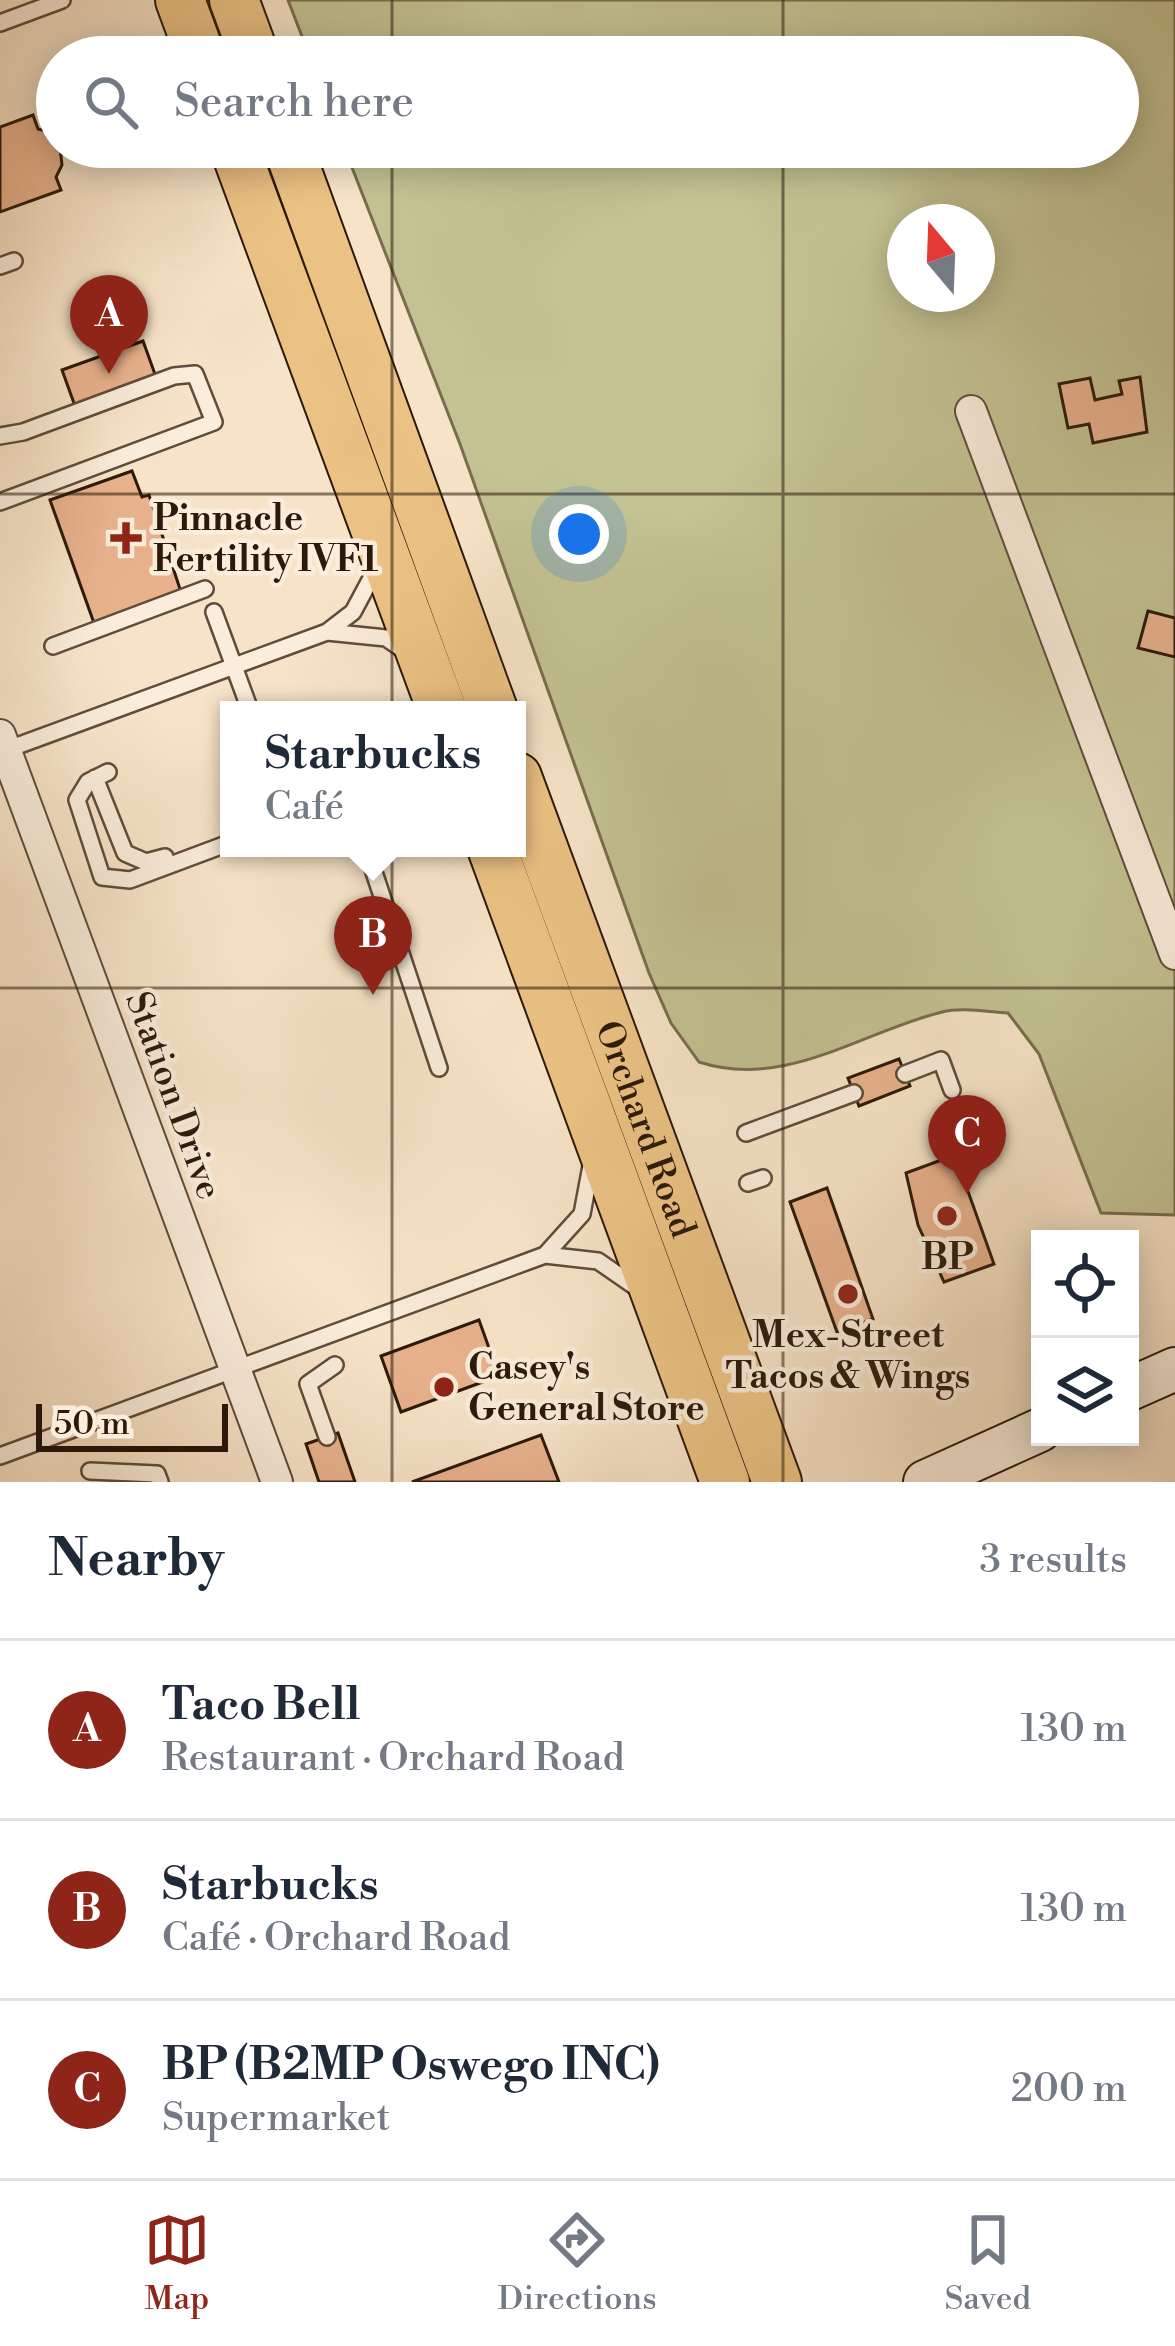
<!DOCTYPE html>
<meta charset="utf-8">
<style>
:root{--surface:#fff;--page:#f2f2f3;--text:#1f2937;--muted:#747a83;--line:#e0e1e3;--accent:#8f2418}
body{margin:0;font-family:"Libre Bodoni",serif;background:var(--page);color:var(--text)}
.controls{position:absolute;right:36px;bottom:36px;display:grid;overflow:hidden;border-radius:0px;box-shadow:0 6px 30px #0003}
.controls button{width:108px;height:108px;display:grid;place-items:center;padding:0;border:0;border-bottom:3px solid var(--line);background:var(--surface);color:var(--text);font:60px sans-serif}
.compass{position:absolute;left:887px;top:204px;width:108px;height:108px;border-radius:50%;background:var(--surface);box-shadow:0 6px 30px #0003;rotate:341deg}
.scale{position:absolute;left:36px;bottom:30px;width:192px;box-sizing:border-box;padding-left:12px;border:6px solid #2c190a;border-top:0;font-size:33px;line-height:42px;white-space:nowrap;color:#2c190a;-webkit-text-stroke:9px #faeddb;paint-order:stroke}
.you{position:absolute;left:579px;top:534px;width:42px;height:42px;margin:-30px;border:9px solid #fff;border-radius:50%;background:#1a73e8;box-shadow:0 0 0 18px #1a73e833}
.badge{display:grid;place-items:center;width:78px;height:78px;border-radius:50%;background:var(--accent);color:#fff;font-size:39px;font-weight:700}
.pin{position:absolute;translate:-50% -99px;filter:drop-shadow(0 3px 6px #0008)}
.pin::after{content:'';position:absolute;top:63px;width:42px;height:36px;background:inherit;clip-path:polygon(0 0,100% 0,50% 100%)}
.popup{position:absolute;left:220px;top:701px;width:306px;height:156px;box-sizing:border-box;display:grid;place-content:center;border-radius:0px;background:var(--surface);filter:drop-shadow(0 3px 9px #0005);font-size:39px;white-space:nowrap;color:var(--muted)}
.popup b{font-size:45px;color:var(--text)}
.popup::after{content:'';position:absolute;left:50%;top:100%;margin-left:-24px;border:24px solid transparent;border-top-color:var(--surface)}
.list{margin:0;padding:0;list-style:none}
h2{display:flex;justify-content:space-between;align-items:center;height:156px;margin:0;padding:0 48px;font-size:51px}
h2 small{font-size:39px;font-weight:400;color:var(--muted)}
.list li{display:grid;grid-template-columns:78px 1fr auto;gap:36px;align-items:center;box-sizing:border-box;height:180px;padding:0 48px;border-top:3px solid var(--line)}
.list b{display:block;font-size:45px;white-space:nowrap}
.list p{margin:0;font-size:39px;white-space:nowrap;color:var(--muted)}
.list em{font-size:39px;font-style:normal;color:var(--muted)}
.icon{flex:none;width:66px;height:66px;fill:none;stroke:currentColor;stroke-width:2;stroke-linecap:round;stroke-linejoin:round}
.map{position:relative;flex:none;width:1175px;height:1482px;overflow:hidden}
.search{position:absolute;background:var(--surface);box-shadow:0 6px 30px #0003;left:36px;right:36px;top:36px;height:132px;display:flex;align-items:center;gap:30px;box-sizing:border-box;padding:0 42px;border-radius:66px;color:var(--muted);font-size:45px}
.sheet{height:696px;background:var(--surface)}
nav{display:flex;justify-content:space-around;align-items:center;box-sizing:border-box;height:168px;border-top:3px solid var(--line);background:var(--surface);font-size:33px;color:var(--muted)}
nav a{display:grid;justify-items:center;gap:6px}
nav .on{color:var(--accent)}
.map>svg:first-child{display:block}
.green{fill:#c3c292;stroke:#786e4e;stroke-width:3;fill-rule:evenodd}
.building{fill:#e8b28d;stroke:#2c190a;stroke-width:3}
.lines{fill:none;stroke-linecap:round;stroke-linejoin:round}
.lane-casing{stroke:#5f4c3a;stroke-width:20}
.street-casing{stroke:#5f4c3a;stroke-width:34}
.secondary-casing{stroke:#2c190a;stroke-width:46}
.primary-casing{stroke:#2c190a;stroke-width:52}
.lane{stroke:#faeddb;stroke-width:15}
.street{stroke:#faeddb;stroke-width:30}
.secondary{stroke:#faeddb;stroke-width:42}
.primary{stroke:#ecc284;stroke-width:48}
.grid{fill:none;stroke:#2c190a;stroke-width:3;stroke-opacity:0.55}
.poi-dot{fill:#8f2418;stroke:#faeddb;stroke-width:4.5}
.labels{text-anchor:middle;stroke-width:9;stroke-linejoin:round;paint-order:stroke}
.poi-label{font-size:36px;font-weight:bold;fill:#2c190a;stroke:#faeddb;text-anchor:start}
.street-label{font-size:36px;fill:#2c190a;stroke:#faeddb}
</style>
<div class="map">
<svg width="1175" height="1482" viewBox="0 0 1175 1482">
<rect width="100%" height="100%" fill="#f7e4c8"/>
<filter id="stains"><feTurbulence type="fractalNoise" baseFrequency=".00167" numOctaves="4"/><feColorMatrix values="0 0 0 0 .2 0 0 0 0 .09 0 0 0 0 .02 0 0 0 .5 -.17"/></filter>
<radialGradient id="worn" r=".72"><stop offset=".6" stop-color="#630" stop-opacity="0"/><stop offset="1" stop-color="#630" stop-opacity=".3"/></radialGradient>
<path class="green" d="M288 0H1175V1215L1101 1213 1039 1054 1008 1013C987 1012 962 1007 942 1012 861 1032 785 1090 699 1062L671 1023 649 973 460 444 344 147H1118V57H310ZM905 222H977V294H905Z"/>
<path class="building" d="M33 115 38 129 50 132 60 147 62 165 56 177 61 190 0 212V127Z
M143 341 156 377 75 406 62 370Z
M1140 377 1147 432 1093 443 1089 424 1068 428 1059 384 1090 378 1095 400 1122 394 1119 381Z
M132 471 142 497 149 495 181 592 94 623 50 500Z
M1148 611 1175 618V657L1138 648Z
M899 1059 910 1086 859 1106 848 1078Z
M955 1155 994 1264 944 1282 918 1225 906 1173Z
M827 1188 873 1319 837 1332 790 1202Z
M479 1320 499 1376 401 1412 381 1356Z
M338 1433 355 1482H319L306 1444Z
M541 1435 559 1482H412Z"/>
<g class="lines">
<defs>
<path id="lane" d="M0 23 62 0
M0 266 14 261
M0 436 23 432 174 376 195 374 214 422 0 502
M376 569 353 612 327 632 386 638 408 653
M214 612 250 710
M53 646 205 589
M3 751 327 632
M108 772 88 782 77 800 102 877 130 880 229 843
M95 778 125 853 146 862 165 857
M366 848 439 1068
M905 1074 941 1060 952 1090
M746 1133 854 1093
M591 1166 582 1214 545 1255 598 1261 640 1290
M748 1183 763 1178
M327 1437 308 1384 335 1365
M0 1456 545 1255
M90 1471 157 1474 160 1482"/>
<path id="street" d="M971 411 1175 954
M0 735 277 1482"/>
<path id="secondary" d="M1130 1389 1175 1369
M925 1482 1040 1430"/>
<g id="primary">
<path d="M180 0 201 57"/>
<path d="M234 0 255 57"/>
<path d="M234 147 442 710"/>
<path d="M288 147 493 710"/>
<path id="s1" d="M517 777 777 1482"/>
<path d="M492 848 725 1482"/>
</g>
</defs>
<use href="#lane" class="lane-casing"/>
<use href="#street" class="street-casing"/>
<use href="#secondary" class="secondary-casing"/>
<use href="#primary" class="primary-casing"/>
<use href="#lane" class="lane"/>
<use href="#street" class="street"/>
<use href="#secondary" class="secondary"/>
<use href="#primary" class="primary"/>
</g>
<path class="grid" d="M392 0V57M783 0V57M392 147V1482M783 147V1482M0 494H1175M0 988H1175"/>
<g class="poi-dot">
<path d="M120 520h12v12h12v12h-12v12h-12v-12h-12v-12h12z"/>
<circle cx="947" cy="1216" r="12"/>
<circle cx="848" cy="1294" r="12"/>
<circle cx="444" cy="1387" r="12"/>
</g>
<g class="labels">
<g class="poi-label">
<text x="153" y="530">Pinnacle<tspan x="153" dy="41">Fertility IVF1</tspan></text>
<text x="947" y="1269" text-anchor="middle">BP</text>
<text x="848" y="1347" text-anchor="middle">Mex-Street<tspan x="848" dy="41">Tacos &amp; Wings</tspan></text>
<text x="468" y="1379">Casey's<tspan x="468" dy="41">General Store</tspan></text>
</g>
<g class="street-label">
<text transform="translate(175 1095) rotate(70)" y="13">Station Drive</text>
<text dy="13" stroke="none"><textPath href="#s1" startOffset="375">Orchard Road</textPath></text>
</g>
</g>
<rect width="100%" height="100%" filter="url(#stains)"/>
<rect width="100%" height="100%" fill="url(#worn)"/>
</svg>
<div class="controls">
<button><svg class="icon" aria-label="locate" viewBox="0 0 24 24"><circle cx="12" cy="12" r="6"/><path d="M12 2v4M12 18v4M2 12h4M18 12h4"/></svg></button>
<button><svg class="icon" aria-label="layers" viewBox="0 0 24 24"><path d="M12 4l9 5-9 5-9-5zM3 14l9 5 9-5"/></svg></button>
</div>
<svg class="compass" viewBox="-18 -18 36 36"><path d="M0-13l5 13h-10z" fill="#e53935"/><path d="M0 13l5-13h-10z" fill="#747a83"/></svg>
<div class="scale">50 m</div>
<div class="you"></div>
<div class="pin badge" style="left:109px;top:374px">A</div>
<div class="pin badge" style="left:373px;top:995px">B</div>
<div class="popup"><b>Starbucks</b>Café</div>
<div class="pin badge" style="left:967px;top:1194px">C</div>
<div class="search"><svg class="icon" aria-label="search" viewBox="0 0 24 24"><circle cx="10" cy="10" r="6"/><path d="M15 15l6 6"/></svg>Search here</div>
</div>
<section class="sheet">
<h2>Nearby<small>3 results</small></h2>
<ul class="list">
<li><span class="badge">A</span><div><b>Taco Bell</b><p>Restaurant · Orchard Road</p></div><em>130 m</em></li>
<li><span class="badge">B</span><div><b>Starbucks</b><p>Café · Orchard Road</p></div><em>130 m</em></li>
<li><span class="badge">C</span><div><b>BP (B2MP Oswego INC)</b><p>Supermarket</p></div><em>200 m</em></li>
</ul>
</section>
<nav>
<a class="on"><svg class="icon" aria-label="map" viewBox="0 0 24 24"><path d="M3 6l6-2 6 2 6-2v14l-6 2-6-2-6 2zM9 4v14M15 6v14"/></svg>Map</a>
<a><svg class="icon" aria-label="directions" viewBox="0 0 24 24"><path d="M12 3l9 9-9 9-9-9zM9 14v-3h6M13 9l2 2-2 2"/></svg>Directions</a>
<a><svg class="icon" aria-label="saved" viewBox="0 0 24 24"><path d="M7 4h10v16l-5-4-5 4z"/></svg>Saved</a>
</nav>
